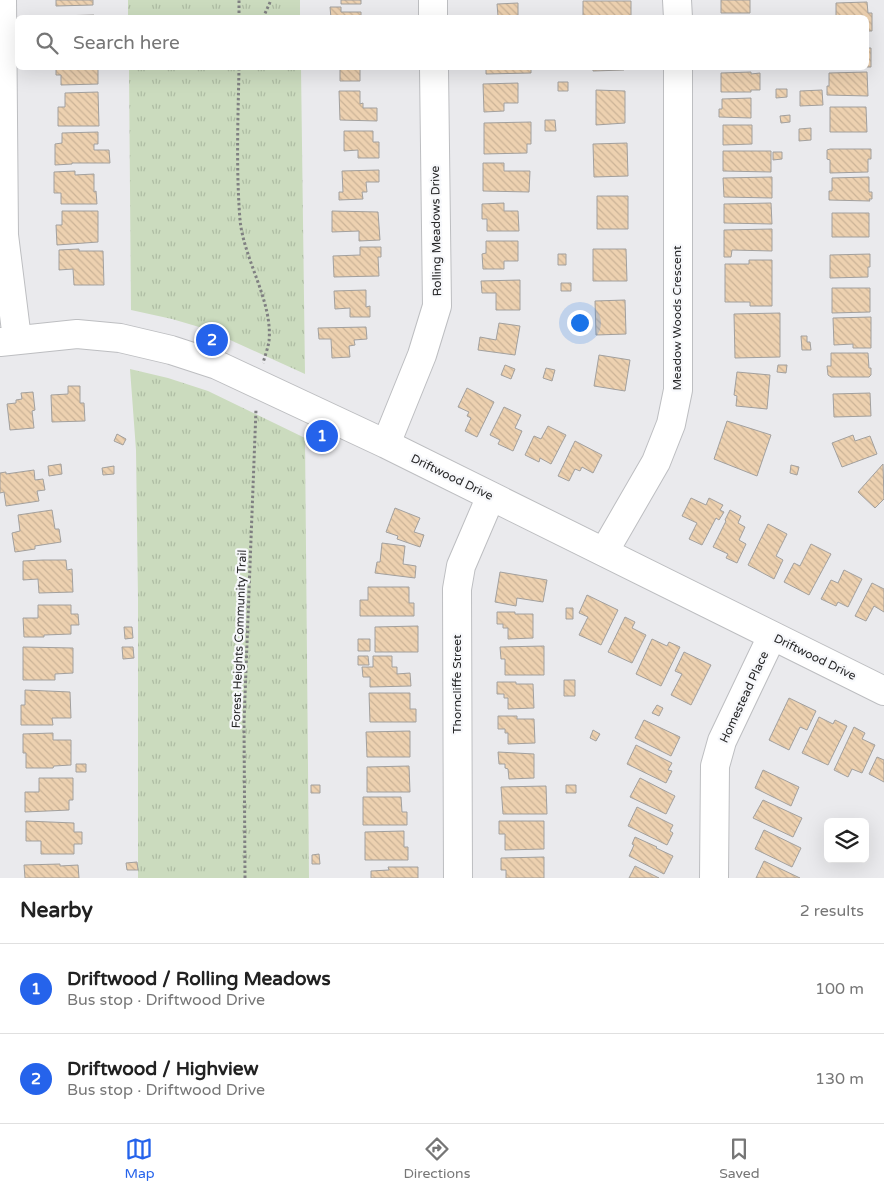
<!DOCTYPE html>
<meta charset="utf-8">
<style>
:root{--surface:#fff;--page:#f6f6f6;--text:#222;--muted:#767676;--line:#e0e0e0;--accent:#2563eb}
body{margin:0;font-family:"Varela Round",sans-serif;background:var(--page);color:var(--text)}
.controls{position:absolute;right:15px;bottom:15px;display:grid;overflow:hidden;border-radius:8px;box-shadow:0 5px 20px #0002}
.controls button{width:45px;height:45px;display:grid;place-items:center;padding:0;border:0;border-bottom:1px solid var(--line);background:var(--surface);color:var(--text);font:25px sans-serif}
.you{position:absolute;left:579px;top:322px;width:18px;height:18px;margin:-12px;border:4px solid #fff;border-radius:50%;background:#1a73e8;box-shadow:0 0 0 8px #1a73e833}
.badge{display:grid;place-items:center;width:32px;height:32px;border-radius:50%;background:var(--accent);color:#fff;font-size:16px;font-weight:700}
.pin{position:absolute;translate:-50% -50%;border:2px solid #fff;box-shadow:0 1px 5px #0006}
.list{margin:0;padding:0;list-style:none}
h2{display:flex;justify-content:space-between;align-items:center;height:65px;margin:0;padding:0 20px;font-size:21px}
h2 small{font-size:16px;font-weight:400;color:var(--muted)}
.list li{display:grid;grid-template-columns:32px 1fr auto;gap:15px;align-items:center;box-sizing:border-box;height:90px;padding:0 20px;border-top:1px solid var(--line)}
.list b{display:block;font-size:19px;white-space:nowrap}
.list p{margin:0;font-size:16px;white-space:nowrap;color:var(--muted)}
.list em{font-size:16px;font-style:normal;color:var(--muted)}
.icon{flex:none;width:28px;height:28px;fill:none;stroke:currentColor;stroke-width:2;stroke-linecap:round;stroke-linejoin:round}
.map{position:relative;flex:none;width:884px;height:878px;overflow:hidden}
.search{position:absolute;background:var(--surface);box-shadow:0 5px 20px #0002;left:15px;right:15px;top:15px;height:55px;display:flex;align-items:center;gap:12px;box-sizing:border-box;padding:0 18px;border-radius:8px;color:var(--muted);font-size:19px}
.sheet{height:245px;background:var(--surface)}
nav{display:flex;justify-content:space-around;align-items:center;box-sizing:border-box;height:70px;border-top:1px solid var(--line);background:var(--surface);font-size:14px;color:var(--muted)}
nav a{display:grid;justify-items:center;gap:2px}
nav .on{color:var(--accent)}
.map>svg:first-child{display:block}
.grass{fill:url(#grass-tufts)}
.building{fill:url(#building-back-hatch);stroke:#a2a09e}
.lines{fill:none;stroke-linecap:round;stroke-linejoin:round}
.minor-casing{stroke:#bdbec1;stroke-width:30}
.path{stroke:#808082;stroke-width:3;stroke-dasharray:2.5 2.5;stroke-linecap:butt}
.minor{stroke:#fff;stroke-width:28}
.labels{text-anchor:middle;stroke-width:4.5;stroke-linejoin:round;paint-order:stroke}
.street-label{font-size:12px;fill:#272728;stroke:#f7f8fb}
</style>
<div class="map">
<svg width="884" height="878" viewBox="0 0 884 878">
<defs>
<pattern id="grass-tufts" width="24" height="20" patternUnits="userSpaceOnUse" patternTransform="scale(1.25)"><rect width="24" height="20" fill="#cbdbbe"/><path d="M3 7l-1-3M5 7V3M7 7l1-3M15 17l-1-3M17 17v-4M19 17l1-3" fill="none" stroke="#aebca3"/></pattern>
<pattern id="building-back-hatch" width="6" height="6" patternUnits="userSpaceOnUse" patternTransform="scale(1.25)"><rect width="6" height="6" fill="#edd1b0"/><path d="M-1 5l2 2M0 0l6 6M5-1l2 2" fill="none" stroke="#cbb397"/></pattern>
</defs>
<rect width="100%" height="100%" fill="#eaeaed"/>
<path class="grass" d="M128 0H300V17H128Z
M129 68H301L305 374 206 329 172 319 131 310Z
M130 369 168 378 208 391 305 438 309 878H138V599L136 450Z"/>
<path class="building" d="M56 0H93V5L56 6Z
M341 0H361V4H341Z
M721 0H750V13H721Z
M583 1H631V18H583Z
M867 2 868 13H872V31H866V18H836V3Z
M518 3V18H494V16H498L497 4Z
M330 7H341V12H361V18H331Z
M94 15 95 18H58V16Z
M866 37 867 48H871V67H866Z
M56 68H98V84L61 85V75H56Z
M340 68H364L360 69V81H340Z
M486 68H531V73L486 74Z
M593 68H624V70L593 71Z
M751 72V74L760 73V90H751V92H721V73Z
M867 72 868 96 827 95V86H829V73Z
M558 82H568V91H558Z
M518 83V103H504V111L484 112 483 84Z
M776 89H787V97L776 98Z
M596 90 625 91V123L596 125Z
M822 90 823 105 800 106V91Z
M339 91H360V104L363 103V108H377V121L340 120Z
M98 92 99 126H58V107H65V93Z
M751 98V118L719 117V109H722V99Z
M830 107H866L867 132H830Z
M790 115V122L781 123 780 116Z
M545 120H555L556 131H545Z
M531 122V144H527V153L484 154V123Z
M723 125H752V144L723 145Z
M811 128V140L799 141V129Z
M344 131H373V142H379V158H358V150L344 151Z
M98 132V144H94V150H109L110 163H72V164L55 165V144L62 143V133Z
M627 143 628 176 594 177 593 144Z
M830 149H871V159H868V172L830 173V160L827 159V150Z
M723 151H771V172L723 171Z
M773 152H782V159L773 160Z
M483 163H504V171H530L529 192 483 191Z
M379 170V182H366L367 192H362L363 199 339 200V192H343L342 171Z
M75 171V175L94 174V192L96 191 97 204H61V193H54V172Z
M772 177V198L724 197 723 178Z
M869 177V192H872V199H869L870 201 829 200V191H832V178Z
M597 196H628V229H597Z
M504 203V211H518L519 231H487V219H482V204Z
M771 203 772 224 724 223V204Z
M62 211H98V242L57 245 56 225H62Z
M332 211 378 212 380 240 359 241V231L332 232Z
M832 213H869V237H832Z
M772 229V251L732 250 731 257H724V230Z
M486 241H518V261H504V269H483L482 254 486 253Z
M360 247H381V257H378L379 276 334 277 333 256 360 255Z
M79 249V251H103L104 285H74L73 269 59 270V250Z
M593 249H626L627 281H593Z
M558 254H566V265H558Z
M870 254V267H868V277L830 278V255Z
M749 260H772V306H750V302H725V264H749Z
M520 280V310H496V293H482L481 281Z
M561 283H571V291H561Z
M832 288H870V312L832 313Z
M366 290V307L370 306V317H350V308L335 309 334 291Z
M625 300 626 334 596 335 595 301Z
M780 313V357L735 358 734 314Z
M871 317V348H853V344L834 345 833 318Z
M499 323 520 326 515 355 478 350 480 337 496 340Z
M366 327 367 339 354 340 355 345 349 346 350 357 332 358 331 339H319L318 328Z
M801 336H807V342H810L811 350H802Z
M831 353H868L869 368H871V375L869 377H831L828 375 827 366H831Z
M599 355 630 360 625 391 594 386Z
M505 365 515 369 511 379 501 375Z
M778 365H787L786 373 777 372Z
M546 368 555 370 552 381 543 378Z
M737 372 770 375 767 409 736 406 737 396 734 395Z
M68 386H80V403H84L85 421 52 422 51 395 68 394Z
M467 388 494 402 477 437 465 431 471 418 467 416 469 412 458 407Z
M33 392 35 410 32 411 34 428 10 430 7 404 16 403V400L22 399 21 393Z
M870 393 871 416 834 417 833 394Z
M504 407 521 415 515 428 522 431 513 451 498 444 500 440 490 435Z
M727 421 771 435 757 476 714 459Z
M548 426 566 435 551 464 540 458 539 462 525 455 534 436 541 439Z
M117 434 126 439 123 445 114 441Z
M853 435 855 441 870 436 877 454 842 467 832 443Z
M575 441 602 455 593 473 582 467 580 471 575 469 569 481 558 476Z
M61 464 62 474 49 476 48 466Z
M883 464 884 499 875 508 858 492Z
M791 465 799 467 797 475 790 473Z
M114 466V474L103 475 102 468Z
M34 470 35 480 43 479 45 490 37 491 39 501 6 506 4 492 0 493V473L6 472V474Z
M691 498 706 505 709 498 723 505 720 510 724 512 719 520 716 518 702 545 689 539 697 523 682 516Z
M395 508 420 518 414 532 424 535 420 547 397 539 398 536 386 532Z
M52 510 55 529H59L61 542 35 546V549L15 552 12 533 20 531 18 515Z
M730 510 741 516 738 523 745 527 739 540 746 544 737 563 726 558 728 554 713 547 726 521 725 520Z
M768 524 787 534 776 556 783 560 774 579 748 565Z
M382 543 405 546 403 564 416 566 415 578 375 573 377 562H380Z
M811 544 831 554 809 595 784 582 794 563 800 566Z
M43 560H66L67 570 72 569 73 592 39 593 38 579 23 580V561Z
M844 570 862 579 848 607 838 602 836 606 821 599 831 580 838 583Z
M500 572 547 580 543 602 517 598 516 606 495 602Z
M872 583 884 589V612L874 606 866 621 855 616Z
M368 587H409V603H414V616H360V600H368Z
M587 595 618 610 601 645 579 635 588 617 579 613Z
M38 605H71V614H78L79 625H71V634L44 635V637H24L23 618H38Z
M566 608H573V619H566Z
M497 612H515V614H533V638L508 639V628H503V624H497Z
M625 617 635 622 632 628 646 635 632 663 608 652Z
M418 626V652H375V627Z
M124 627H132L133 638 125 639Z
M358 639H370V651H358Z
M652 639 667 646 669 642 680 647 661 686 636 674Z
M544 646V675H505V659H501L500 647Z
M23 647 73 648V673L55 674V680H23Z
M122 647H133L134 658 123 659Z
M684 652 711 665 691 705 671 695 682 674 675 671Z
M358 656H368L369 665H358Z
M373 656H392V667H397V674L410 673 411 686 370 687V677H363L362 667H373Z
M564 680H575V696H564Z
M497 682H516V684H533L534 708 508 709V698H504V694H497Z
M25 690 70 692 71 718H52L53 725H21V705H25Z
M369 693H410V709H416V722H370Z
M789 698 816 711 807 730 800 727 789 750 769 740Z
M657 705 663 708 659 716 652 713Z
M498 716H517V719H534L535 743 508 744V733H505V729H498Z
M819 717 833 724 835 720 847 726 828 765 802 753Z
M644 720 680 737 671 756 635 738Z
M854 727 865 733 862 739 875 745 862 773 852 769 848 777 834 770Z
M593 730 600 734 596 741 590 738Z
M410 731V757H367L366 732Z
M53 733V740H71V765L54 766 53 768H26V753H23V734Z
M636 745 672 763 668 770 672 771 666 783 627 764Z
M498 752 534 754V778L509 779 508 769 505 768V764H499Z
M877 757 884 760V782L869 774Z
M76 764H86V772H76Z
M409 766 410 792H367V767Z
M763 770 799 787 791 806 755 788Z
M39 778H73V800H69V810L25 812V792H39Z
M640 778 675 796 666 814 630 797Z
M311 785H320V793H311Z
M566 785H576V793H566Z
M546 786 547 814H503L501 787Z
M363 797H401L402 812H407V825H363Z
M763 800 802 818 793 837 753 818Z
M637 807 673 825 670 831 673 833 667 845 628 826Z
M26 821 74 823V832H82V844H74V854H41V841H26Z
M499 821H544V849L505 850V834H499Z
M764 830 801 848 792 867 755 849Z
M404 831V847H408V860H365V832Z
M635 837 657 847 656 848 673 856 664 874 629 856 634 845 632 844Z
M319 854 320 864H312V855Z
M544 857V878H506V870H501V858Z
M764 861 800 878H756Z
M137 862 138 870H127L126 863Z
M60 864V866L78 865 79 878H25L24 865Z
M635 866 659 878H629Z
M388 867H418V878H371V871L389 870Z"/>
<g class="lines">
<defs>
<path id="minor" d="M2 0 4 235 17 339
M433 0V18
M677 0 678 18
M0 342 77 334 120 338 171 350 217 365 386 444 884 691
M386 444 422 355 437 306 434 68
M604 552 656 462 671 424 678 390V68
M458 878 457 589 461 566 491 496
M714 878 715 766 722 741 772 636"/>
</defs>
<use href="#minor" class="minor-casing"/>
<path class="path" d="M239 18V0
M263 18 271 0
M239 68C238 118 236 169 240 220 244 260 273 302 269 341 268 348 265 356 263 363
M245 878 244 722 256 409"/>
<use href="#minor" class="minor"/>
</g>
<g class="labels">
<g class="street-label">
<text transform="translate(436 231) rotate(-91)" y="4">Rolling Meadows Drive</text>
<text transform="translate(677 318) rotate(-90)" y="4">Meadow Woods Crescent</text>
<text transform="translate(452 477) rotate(26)" y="4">Driftwood Drive</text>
<text transform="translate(239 639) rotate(-88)" y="4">Forest Heights Community Trail</text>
<text transform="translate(815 657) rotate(26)" y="4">Driftwood Drive</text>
<text transform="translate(457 684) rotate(-90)" y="4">Thorncliffe Street</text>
<text transform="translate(744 697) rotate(-65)" y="4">Homestead Place</text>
</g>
</g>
</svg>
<div class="controls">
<button><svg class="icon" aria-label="layers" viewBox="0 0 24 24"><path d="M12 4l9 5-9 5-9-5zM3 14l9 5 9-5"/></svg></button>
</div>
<div class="you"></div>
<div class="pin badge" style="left:322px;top:436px">1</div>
<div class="pin badge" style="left:212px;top:340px">2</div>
<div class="search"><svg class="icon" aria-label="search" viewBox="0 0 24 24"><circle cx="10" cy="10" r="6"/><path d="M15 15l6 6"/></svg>Search here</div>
</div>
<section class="sheet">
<h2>Nearby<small>2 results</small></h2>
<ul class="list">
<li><span class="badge">1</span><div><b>Driftwood / Rolling Meadows</b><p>Bus stop · Driftwood Drive</p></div><em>100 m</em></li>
<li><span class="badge">2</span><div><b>Driftwood / Highview</b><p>Bus stop · Driftwood Drive</p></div><em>130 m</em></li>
</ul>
</section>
<nav>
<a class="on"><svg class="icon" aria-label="map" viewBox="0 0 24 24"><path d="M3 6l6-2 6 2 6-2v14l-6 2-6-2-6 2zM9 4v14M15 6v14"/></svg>Map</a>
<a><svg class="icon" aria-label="directions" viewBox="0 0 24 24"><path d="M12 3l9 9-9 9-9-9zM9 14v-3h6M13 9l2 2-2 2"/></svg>Directions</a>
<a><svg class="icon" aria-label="saved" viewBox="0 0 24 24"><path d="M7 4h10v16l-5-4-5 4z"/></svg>Saved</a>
</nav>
